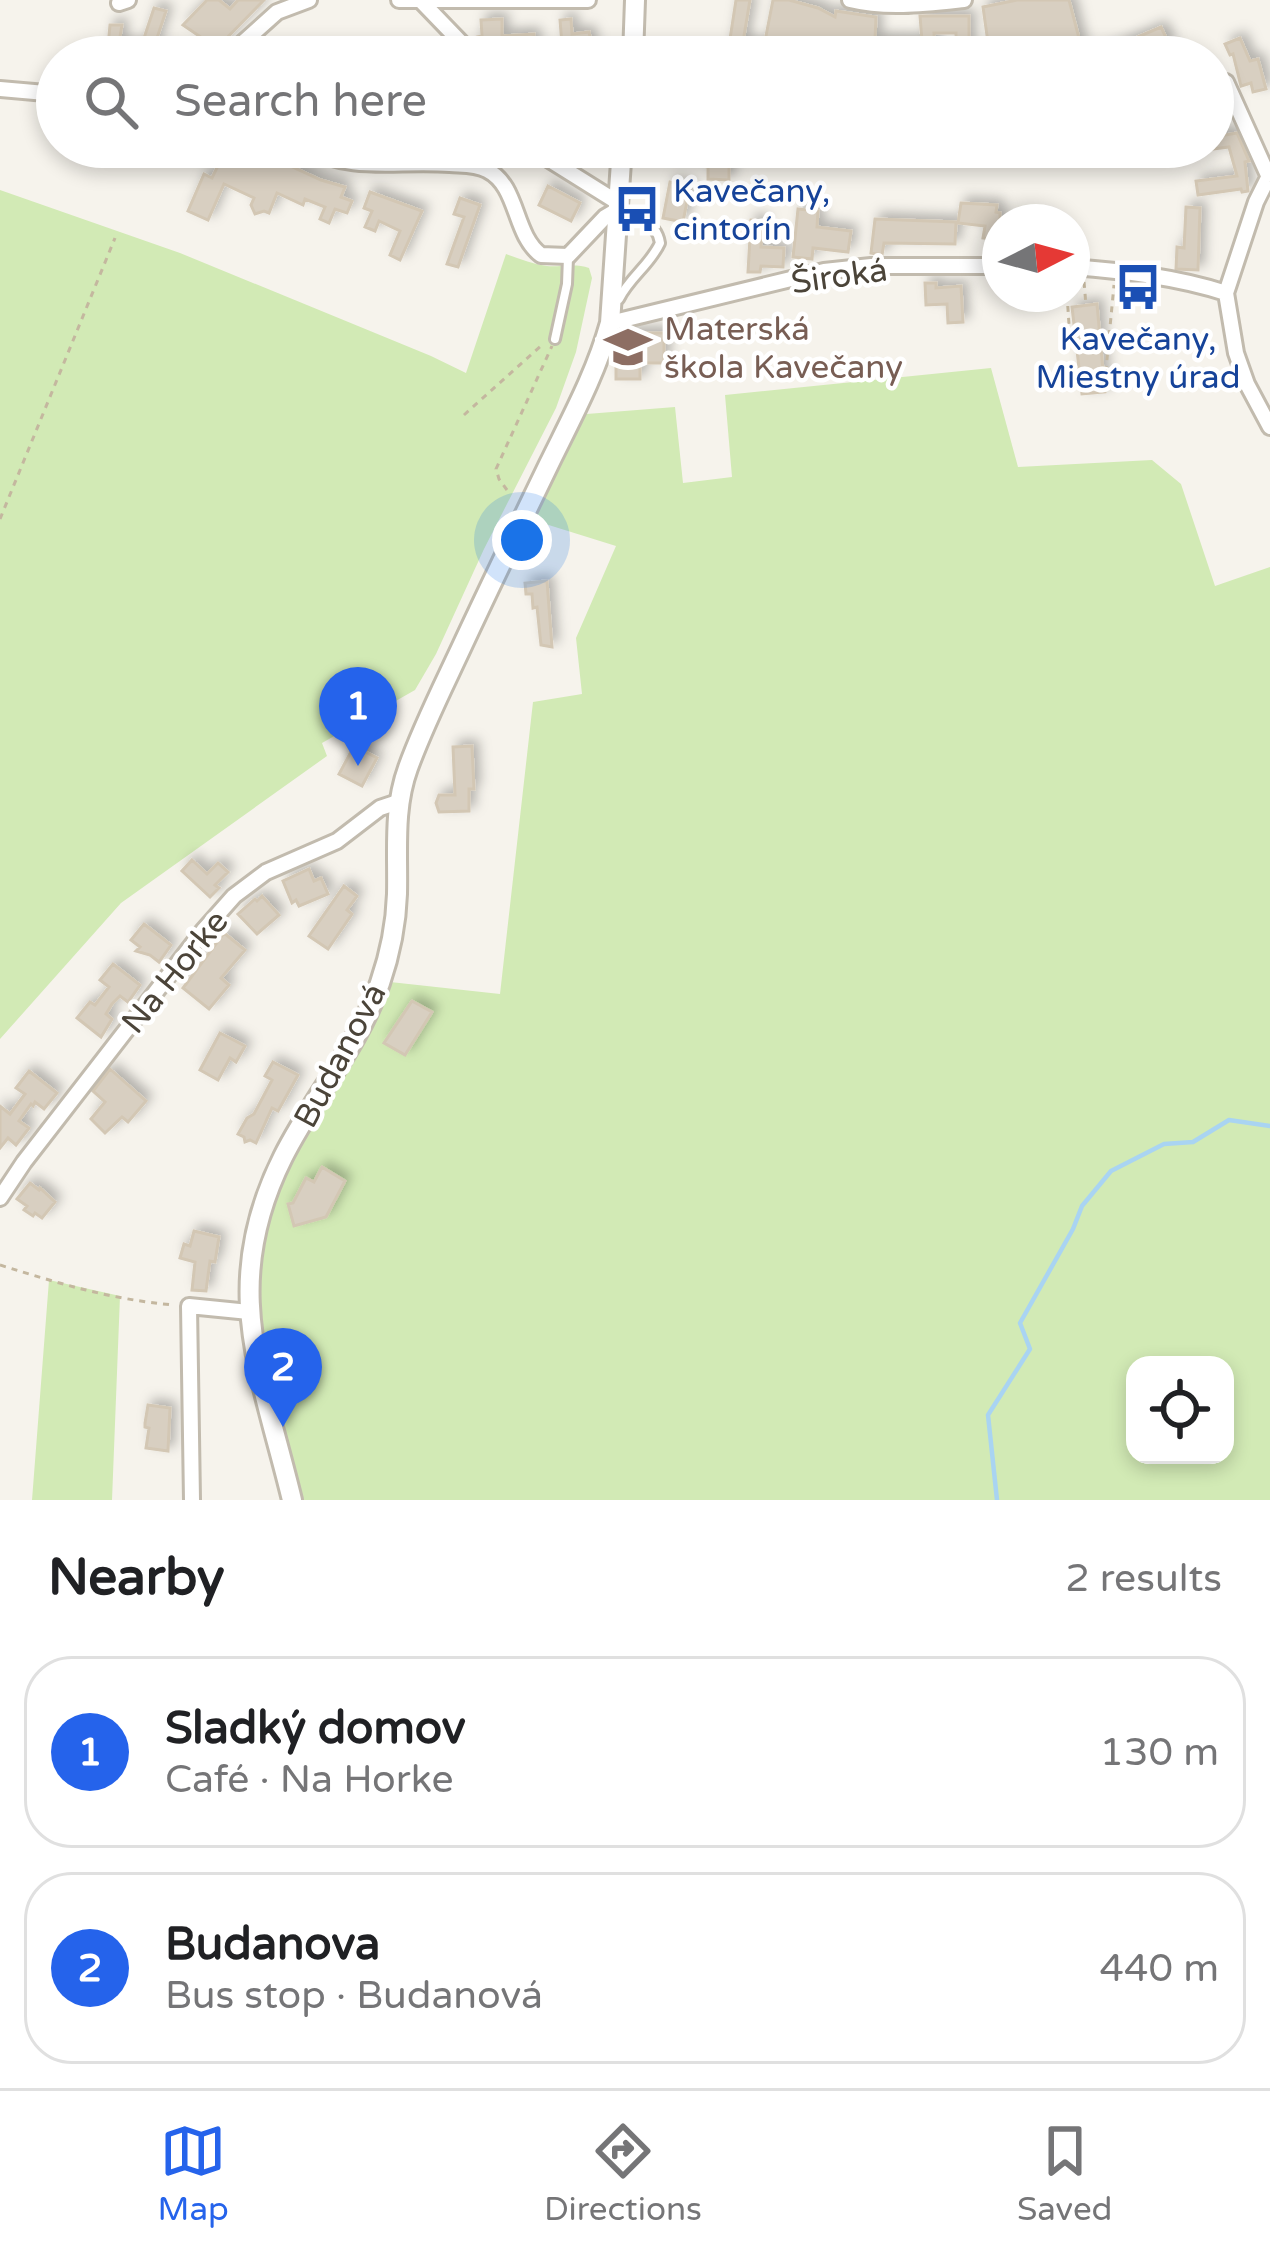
<!DOCTYPE html>
<meta charset="utf-8">
<style>
:root{--surface:#fff;--page:#f2f2f2;--text:#202124;--muted:#757577;--line:#e0e0e0;--accent:#2563eb}
body{margin:0;font-family:"Varela Round",sans-serif;background:var(--page);color:var(--text)}
.controls{position:absolute;right:36px;bottom:36px;display:grid;overflow:hidden;border-radius:24px;box-shadow:0 6px 18px #0003}
.controls button{width:108px;height:108px;display:grid;place-items:center;padding:0;border:0;border-bottom:3px solid var(--line);background:var(--surface);color:var(--text);font:60px sans-serif}
.compass{position:absolute;left:982px;top:204px;width:108px;height:108px;border-radius:50%;background:var(--surface);box-shadow:0 6px 18px #0003;rotate:84deg}
.you{position:absolute;left:522px;top:540px;width:42px;height:42px;margin:-30px;border:9px solid #fff;border-radius:50%;background:#1a73e8;box-shadow:0 0 0 18px #1a73e833}
.badge{display:grid;place-items:center;width:78px;height:78px;border-radius:50%;background:var(--accent);color:#fff;font-size:39px;font-weight:700}
.pin{position:absolute;translate:-50% -99px;filter:drop-shadow(0 3px 6px #0008)}
.pin::after{content:'';position:absolute;top:63px;width:42px;height:36px;background:inherit;clip-path:polygon(0 0,100% 0,50% 100%)}
.list{margin:0;padding:0;list-style:none}
h2{display:flex;justify-content:space-between;align-items:center;height:156px;margin:0;padding:0 48px;font-size:51px}
h2 small{font-size:39px;font-weight:400;color:var(--muted)}
.list li{display:grid;grid-template-columns:78px 1fr auto;gap:36px;align-items:center;box-sizing:border-box;height:192px;margin:0 24px 24px;padding:0 24px;border:3px solid var(--line);border-radius:48px}
.list b{display:block;font-size:45px;white-space:nowrap}
.list p{margin:0;font-size:39px;white-space:nowrap;color:var(--muted)}
.list em{font-size:39px;font-style:normal;color:var(--muted)}
.icon{flex:none;width:66px;height:66px;fill:none;stroke:currentColor;stroke-width:2;stroke-linecap:round;stroke-linejoin:round}
.map{position:relative;flex:none;width:1270px;height:1500px;overflow:hidden}
.search{position:absolute;background:var(--surface);box-shadow:0 6px 18px #0003;left:36px;right:36px;top:36px;height:132px;display:flex;align-items:center;gap:30px;box-sizing:border-box;padding:0 42px;border-radius:66px;color:var(--muted);font-size:45px}
.sheet{height:588px;background:var(--surface)}
nav{display:flex;justify-content:space-around;align-items:center;box-sizing:border-box;height:168px;border-top:3px solid var(--line);background:var(--surface);font-size:33px;color:var(--muted)}
nav a{display:grid;justify-items:center;gap:6px}
nav .on{color:var(--accent)}
.map>svg:first-child{display:block}
.green{fill:#d2eab5;fill-rule:evenodd}
.lines{fill:none;stroke-linecap:round;stroke-linejoin:round}
.stream{stroke:#a9d4f2;stroke-width:4.5}
.building{fill:#d8cfc1;stroke:#d3c7b4;stroke-width:3;filter:url(#shadow)}
.service-casing{stroke:#c2bbae;stroke-width:14}
.minor-casing{stroke:#c2bbae;stroke-width:20}
.tertiary-casing{stroke:#c2bbae;stroke-width:24}
.path{stroke:#c4b79f;stroke-width:3;stroke-dasharray:6 6;stroke-linecap:butt}
.service{stroke:#fff;stroke-width:8}
.minor{stroke:#fff;stroke-width:14}
.tertiary{stroke:#fff;stroke-width:18}
.labels{text-anchor:middle;stroke-width:9;stroke-linejoin:round;paint-order:stroke}
.transit-label{font-size:33px;fill:#164399;stroke:#fff;text-anchor:start}
.street-label{font-size:33px;fill:#4b4439;stroke:#fff}
.education-label{font-size:33px;fill:#785e54;stroke:#fff;text-anchor:start}
</style>
<div class="map">
<svg width="1270" height="1500" viewBox="0 0 1270 1500">
<defs>
<filter id="shadow"><feDropShadow dx="5.5" dy="-5.5" stdDeviation="6" flood-color="#0004"/></filter>
</defs>
<rect width="100%" height="100%" fill="#f6f3ec"/>
<path class="green" d="M0 190 180 253 431 356 466 373 506 254C520 259 533 264 547 266 562 267 576 263 589 268L592 278 576 352 556 408 484 549 436 654 415 690 322 743 327 756 121 903 0 1039Z
M991 368 1018 467 1152 460 1181 484 1215 586 1270 567V1500H292L255 1353 256 1229 381 981 500 994 533 702 582 694 576 638 616 546 523 517 574 415 675 407 683 483 732 477 725 395ZM1135 1365H1225V1455H1135Z
M49 1280 120 1296 112 1500H32Z"/>
<g class="lines">
<path class="stream" d="M997 1500 988 1415 1030 1349 1020 1323 1073 1229 1082 1206 1111 1171 1164 1144 1193 1142 1229 1120 1270 1126"/>
</g>
<path class="building" d="M207 0H219L230 9 238 0H264L208 57H187L205 40 183 25Z
M736 0H750L743 42 764 46 773 0H789L818 8 835 17 836 11 876 17 875 40 922 41 920 16H969V57H956V33H934L935 57H829L831 47 809 41 804 57H758L728 52Z
M1017 0H1069L1084 57H1030L1026 41 989 50 983 7Z
M154 8 166 11 153 50 164 52V57H107L110 25H122L119 43 141 47Z
M502 19V36L534 34 535 57H522V46H480L477 43V37L482 36 481 20Z
M571 19 572 34 589 32 594 57H563L560 20Z
M1161 27 1170 46 1147 57H1091Z
M1240 38 1250 61 1258 59 1266 89 1253 92 1251 83 1241 86 1233 54 1230 55 1225 44Z
M1237 133 1249 161 1245 162 1248 191 1242 192 1241 189 1198 195 1196 181 1237 176 1229 147 1213 149V137Z
M227 147H249L321 180 345 187 341 197 352 201 347 213 335 209 329 223 320 219 325 207 305 199 303 205 277 193 269 213 264 211 255 214 251 205 254 198 224 184 208 220 188 211 204 174 212 178Z
M670 147H691V153L729 154V180L708 179V167L669 162Z
M670 182 690 186 683 222 663 218Z
M548 186 580 203 571 221 539 205Z
M370 192 422 211 400 260 390 255 400 231 379 221 375 231 365 227 372 211 364 208Z
M460 198 480 205 458 267 447 264 464 217 454 214Z
M961 203 997 205 996 212 1000 213V240L983 238 985 226 958 223Z
M1186 207 1200 208 1198 270 1176 269 1177 247 1184 248Z
M798 209 818 211 817 227 851 231 848 252 813 248 812 259 793 257Z
M875 219 956 222 955 244 884 243 882 255 871 253Z
M751 220 763 221 761 247 784 248 783 267 761 266 760 272H748Z
M925 283H936V288L961 286 963 322 948 323 947 304 926 305Z
M1097 304 1105 392 1082 394 1072 307Z
M621 333H664V363H640V379H616V349Z
M547 581 552 647 541 645 537 607 533 608 532 594H526L525 583Z
M354 746 377 758 362 786 339 774Z
M472 746 474 789H469V811L439 812 436 803 439 795H455L453 747Z
M192 860 207 874 218 863 228 872 215 885 219 888 210 897 182 871Z
M309 869 314 881 321 878 328 894 299 906 296 900 292 903 283 881Z
M344 886 357 896 347 910 352 914 328 949 309 936Z
M262 896 279 915 257 934 238 914 255 899 257 901Z
M144 924 171 945 159 962 150 955 136 951 140 947 131 940Z
M224 933 245 950 221 978 229 985 209 1009 183 988Z
M113 964 140 985 128 1002 120 996 112 1004 106 1014 112 1019 101 1037 77 1018 90 1002 95 1005 109 987 100 980Z
M412 1001 432 1012 405 1055 384 1043Z
M220 1033 245 1046 236 1062 230 1058 218 1080 200 1070Z
M273 1062 298 1075 278 1111 272 1108 256 1143 250 1140 245 1142 244 1137 238 1134 247 1118 254 1114 272 1080 265 1076Z
M110 1069 146 1101 128 1122 122 1117 105 1133 91 1119 105 1102 93 1091Z
M29 1071 57 1093 44 1109 35 1102 33 1106 31 1104 19 1121 29 1128 16 1145 8 1138 0 1148V1106L10 1114 25 1094 16 1088Z
M322 1167 345 1181 326 1217 294 1226 288 1204 293 1203 306 1178 314 1182Z
M30 1183 39 1190 40 1188 55 1202 42 1218 35 1213 33 1216 24 1210 27 1206 17 1199Z
M194 1231 219 1237 215 1262 210 1261 206 1291 192 1290 195 1262 180 1258 184 1244 190 1246Z
M148 1405 170 1408 168 1451 146 1448 149 1428 145 1427V1423Z"/>
<g class="lines">
<defs>
<path id="service" d="M619 299C630 277 650 265 660 243 657 222 633 209 620 229
M555 339 567 284 568 257"/>
<path id="minor" d="M399 0H588
M850 0C887 9 926 4 964 0
M421 1 475 57
M119 3 128 0
M227 57 277 12 309 0
M1226 82 1268 175
M0 89 57 94
M303 147C355 173 394 160 450 164 462 165 476 164 487 170 519 186 513 234 541 255L568 256 605 217 617 210
M537 147 545 157 617 202
M1270 174 1256 202 1226 293 1236 353 1247 384 1270 427
M1072 267C1123 271 1177 277 1226 293
M610 323 824 271 871 266H1000
M0 1198 24 1162 203 931 234 896 266 872 337 841 380 808 398 802
M192 1500 189 1306 249 1312"/>
<path id="tertiary" d="M633 57 635 0
M292 1500C261 1372 219 1285 283 1157 313 1097 358 1047 380 983 390 954 396 925 397 894 398 851 393 809 408 768 423 726 444 685 463 644 491 584 520 524 549 464 572 417 596 373 610 323L622 147"/>
</defs>
<use href="#service" class="service-casing"/>
<use href="#minor" class="minor-casing"/>
<use href="#tertiary" class="tertiary-casing"/>
<path class="path" d="M1084 282 1086 305
M1067 294 1070 340
M1103 369H1106L1114 285
M464 415 543 344
M507 490 499 479 496 469 552 346
M0 519 115 238
M0 1265C61 1284 109 1299 173 1305"/>
<use href="#service" class="service"/>
<use href="#minor" class="minor"/>
<use href="#tertiary" class="tertiary"/>
</g>
<defs>
<symbol id="bus-bare" viewBox="-9 -9 18 18"><path d="M-5-6H5V4H4V6H2V4H-2V6H-4V4H-5ZM-3.5-4V0h7V-4ZM-3.5 1.2v1.5H-2V1.2ZM2 1.2v1.5H3.5V1.2Z" fill="#1a4fb4" stroke="#fff" stroke-width="2.5" paint-order="stroke"/></symbol>
<symbol id="school-bare" viewBox="-9 -9 18 18"><path d="M0-5L7-2L0 1L-7-2ZM-4 1L0 2.5L4 1V4Q0 6-4 4Z" fill="#8d6e63" stroke="#fff" stroke-width="2.5" paint-order="stroke"/></symbol>
</defs>
<g fill-rule="evenodd">
<use href="#bus-bare" x="604" y="176" width="66" height="66"/>
<use href="#bus-bare" x="1105" y="254" width="66" height="66"/>
<use href="#school-bare" x="595" y="314" width="66" height="66"/>
</g>
<g class="labels">
<g class="transit-label">
<text x="673" y="202">Kavečany,<tspan x="673" dy="38">cintorín</tspan></text>
<text x="1138" y="350" text-anchor="middle">Kavečany,<tspan x="1138" dy="38">Miestny úrad</tspan></text>
</g>
<g class="street-label">
<text transform="translate(839 275) rotate(-8)" y="12">Široká</text>
<text transform="translate(174 971) rotate(-51)" y="12">Na Horke</text>
<text transform="translate(339 1055) rotate(-62)" y="12">Budanová</text>
</g>
<g class="education-label">
<text x="664" y="340">Materská<tspan x="664" dy="38">škola Kavečany</tspan></text>
</g>
</g>
</svg>
<div class="controls">
<button><svg class="icon" aria-label="locate" viewBox="0 0 24 24"><circle cx="12" cy="12" r="6"/><path d="M12 2v4M12 18v4M2 12h4M18 12h4"/></svg></button>
</div>
<svg class="compass" viewBox="-18 -18 36 36"><path d="M0-13l5 13h-10z" fill="#e53935"/><path d="M0 13l5-13h-10z" fill="#757577"/></svg>
<div class="you"></div>
<div class="pin badge" style="left:358px;top:766px">1</div>
<div class="pin badge" style="left:283px;top:1427px">2</div>
<div class="search"><svg class="icon" aria-label="search" viewBox="0 0 24 24"><circle cx="10" cy="10" r="6"/><path d="M15 15l6 6"/></svg>Search here</div>
</div>
<section class="sheet">
<h2>Nearby<small>2 results</small></h2>
<ul class="list">
<li><span class="badge">1</span><div><b>Sladký domov</b><p>Café · Na Horke</p></div><em>130 m</em></li>
<li><span class="badge">2</span><div><b>Budanova</b><p>Bus stop · Budanová</p></div><em>440 m</em></li>
</ul>
</section>
<nav>
<a class="on"><svg class="icon" aria-label="map" viewBox="0 0 24 24"><path d="M3 6l6-2 6 2 6-2v14l-6 2-6-2-6 2zM9 4v14M15 6v14"/></svg>Map</a>
<a><svg class="icon" aria-label="directions" viewBox="0 0 24 24"><path d="M12 3l9 9-9 9-9-9zM9 14v-3h6M13 9l2 2-2 2"/></svg>Directions</a>
<a><svg class="icon" aria-label="saved" viewBox="0 0 24 24"><path d="M7 4h10v16l-5-4-5 4z"/></svg>Saved</a>
</nav>
